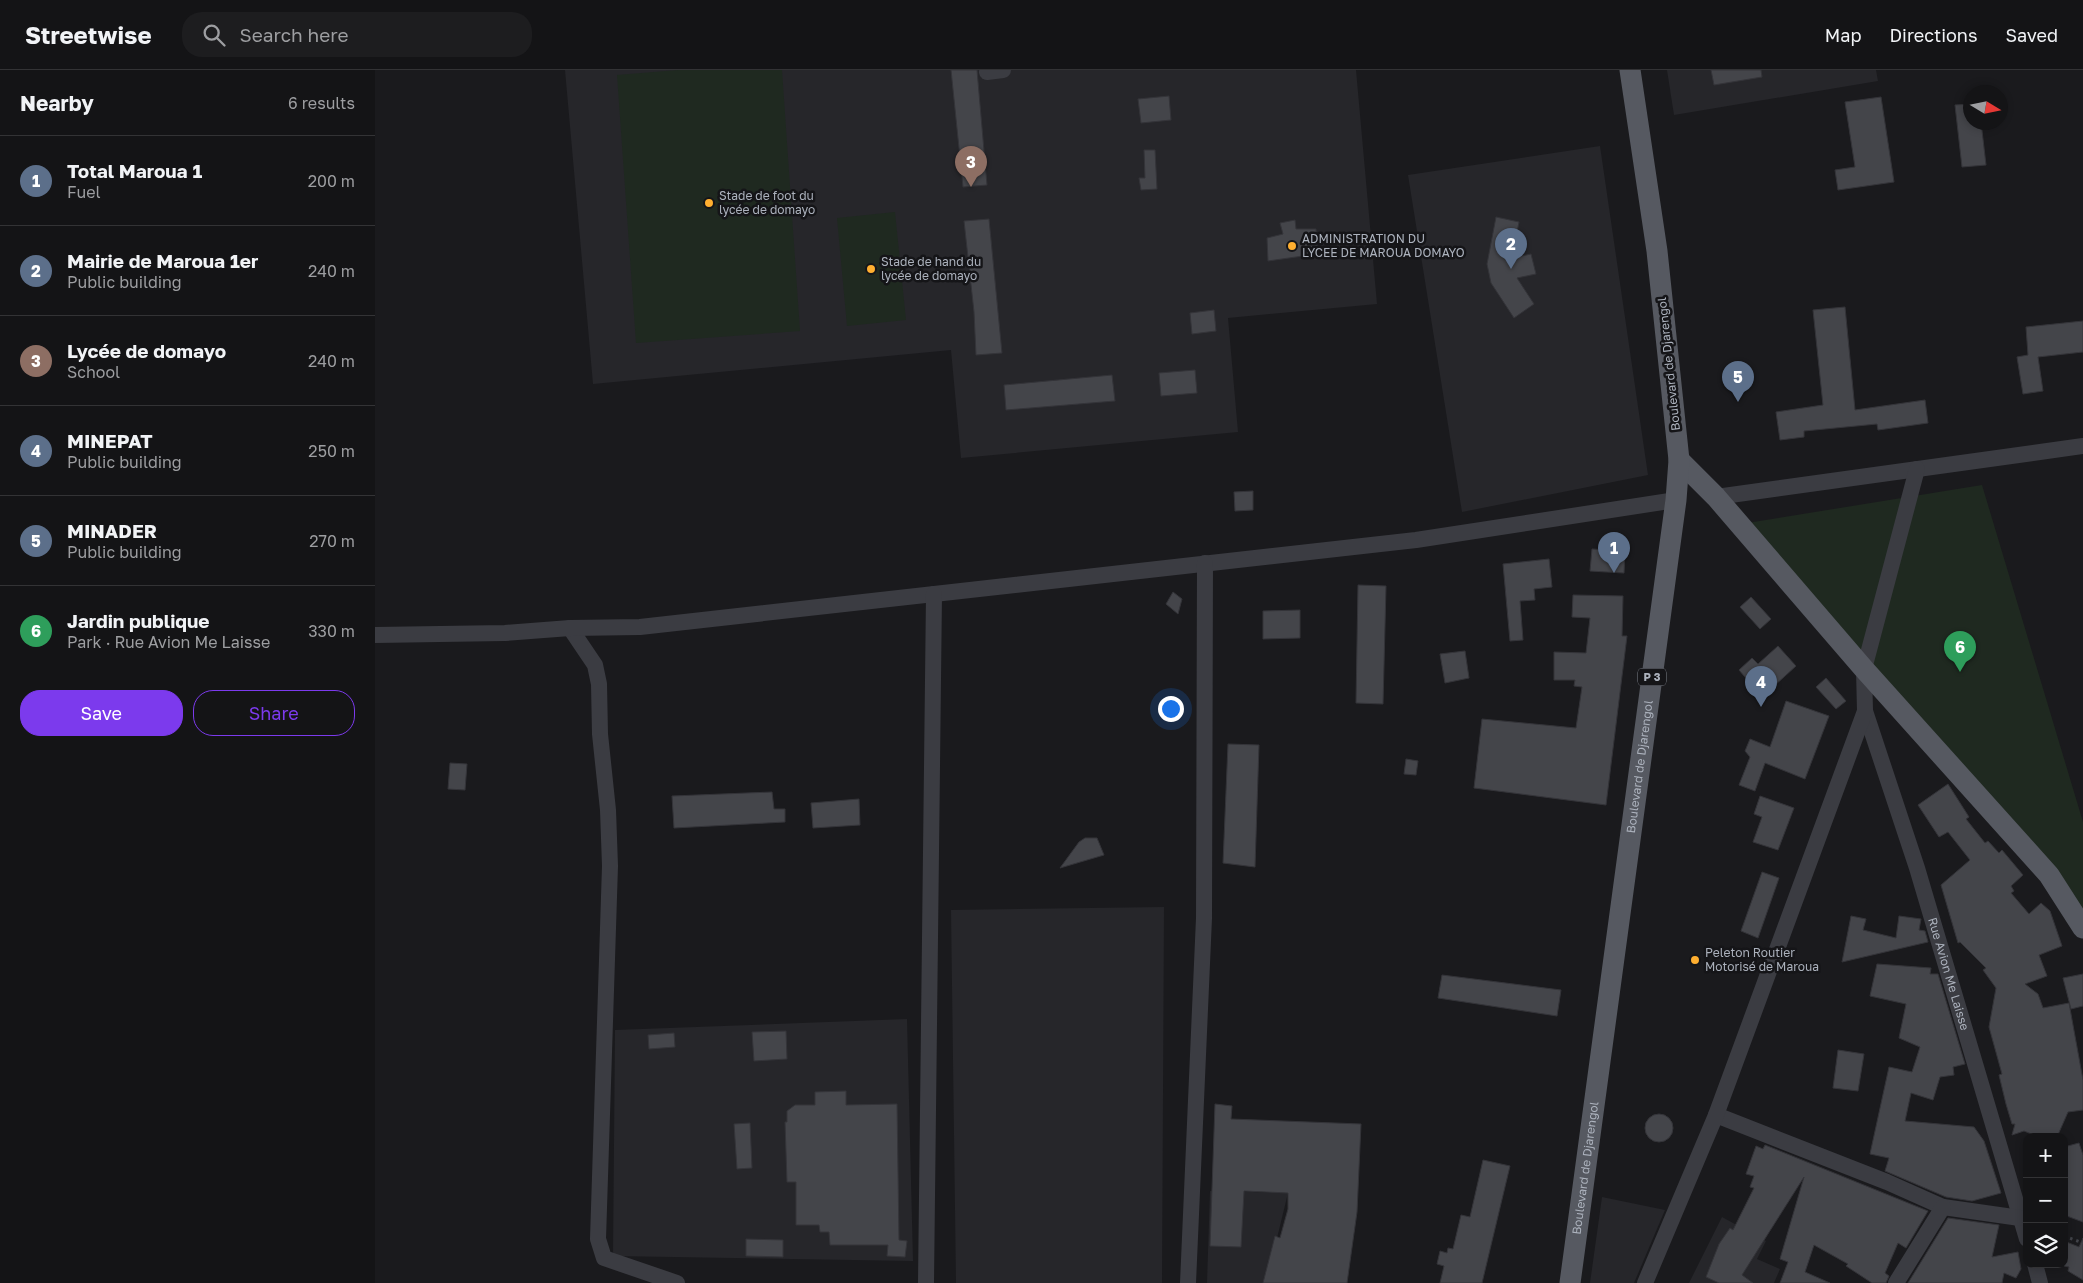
<!DOCTYPE html>
<meta charset="utf-8">
<style>
:root{--surface:#141416;--page:#1d1d1f;--text:#f1f3f6;--muted:#9d9ea1;--line:#333335;--accent:#7c3aed}
body{margin:0;font-family:"Golos Text",sans-serif;background:var(--page);color:var(--text)}
.controls{position:absolute;right:15px;bottom:15px;display:grid;overflow:hidden;border-radius:10px;box-shadow:0 2px 8px #0003}
.controls button{width:45px;height:45px;display:grid;place-items:center;padding:0;border:0;border-bottom:1px solid var(--line);background:var(--surface);color:var(--text);font:25px sans-serif}
.compass{position:absolute;left:1588px;top:15px;width:45px;height:45px;border-radius:50%;background:var(--surface);box-shadow:0 2px 8px #0003;rotate:100deg}
.you{position:absolute;left:795px;top:638px;width:18px;height:18px;margin:-12px;border:4px solid #fff;border-radius:50%;background:#1a73e8;box-shadow:0 0 0 8px #1a73e833}
.badge{display:grid;place-items:center;width:32px;height:32px;border-radius:50%;background:var(--accent);color:#fff;font-size:16px;font-weight:700}
.pin{position:absolute;translate:-50% -41px;filter:drop-shadow(0 1px 2px #0008)}
.pin::after{content:'';position:absolute;top:26px;width:18px;height:15px;background:inherit;clip-path:polygon(0 0,100% 0,50% 100%)}
.list{margin:0;padding:0;list-style:none}
h2{display:flex;justify-content:space-between;align-items:center;height:65px;margin:0;padding:0 20px;font-size:21px}
h2 small{font-size:16px;font-weight:400;color:var(--muted)}
.list li{display:grid;grid-template-columns:32px 1fr auto;gap:15px;align-items:center;box-sizing:border-box;height:90px;padding:0 20px;border-top:1px solid var(--line)}
.list b{display:block;font-size:19px;white-space:nowrap}
.list p{margin:0;font-size:16px;white-space:nowrap;color:var(--muted)}
.list em{font-size:16px;font-style:normal;color:var(--muted)}
.actions{display:flex;gap:10px;padding:15px 20px}
.actions a{flex:1;padding:11px 0;border:1px solid var(--accent);border-radius:20px;text-align:center;font-size:18px;color:var(--accent)}
.actions .main{background:var(--accent);color:#fff}
.icon{flex:none;width:28px;height:28px;fill:none;stroke:currentColor;stroke-width:2;stroke-linecap:round;stroke-linejoin:round}
.map{position:relative;flex:none;width:1708px;height:1213px;overflow:hidden}
header{display:flex;align-items:center;gap:30px;box-sizing:border-box;height:70px;padding:0 25px;background:var(--surface);border-bottom:1px solid var(--line)}
header strong{font-size:24px}
nav{display:flex;gap:28px;margin-inline-start:auto;font-size:18px}
.search{width:350px;height:45px;background:var(--page);display:flex;align-items:center;gap:12px;box-sizing:border-box;padding:0 18px;border-radius:20px;color:var(--muted);font-size:19px}
main{display:flex}
aside{flex:1;background:var(--surface)}
.map>svg:first-child{display:block}
.built{fill:#26262a}
.green{fill:#1f2920}
.building{fill:#44454a;stroke:#343439}
.lines{fill:none;stroke-linecap:round;stroke-linejoin:round}
.path{stroke:#414349;stroke-width:3;stroke-dasharray:2.5 4;stroke-linecap:butt}
.minor{stroke:#3b3c42;stroke-width:16}
.major{stroke:#565961;stroke-width:21}
.poi-dot{fill:#ffaf30;stroke:#151518;stroke-width:2}
.labels{text-anchor:middle;stroke-width:5;stroke-linejoin:round;paint-order:stroke}
.shield{fill:#151518;stroke:#7f838c;stroke-width:1}
.shield-label{font-size:11px;font-weight:bold;fill:#acb2bd}
.poi-label{font-size:12px;fill:#acb2bd;stroke:#151518;text-anchor:start}
.street-label{font-size:12px;fill:#acb2bd;stroke:#151518}
</style>
<header>
<strong>Streetwise</strong>
<div class="search"><svg class="icon" aria-label="search" viewBox="0 0 24 24"><circle cx="10" cy="10" r="6"/><path d="M15 15l6 6"/></svg>Search here</div>
<nav><a>Map</a><a>Directions</a><a>Saved</a></nav>
</header>
<main>
<aside>
<h2>Nearby<small>6 results</small></h2>
<ul class="list">
<li><span class="badge" style="background:#5c6f8a">1</span><div><b>Total Maroua 1</b><p>Fuel</p></div><em>200 m</em></li>
<li><span class="badge" style="background:#5c6f8a">2</span><div><b>Mairie de Maroua 1er</b><p>Public building</p></div><em>240 m</em></li>
<li><span class="badge" style="background:#8d6e63">3</span><div><b>Lycée de domayo</b><p>School</p></div><em>240 m</em></li>
<li><span class="badge" style="background:#5c6f8a">4</span><div><b>MINEPAT</b><p>Public building</p></div><em>250 m</em></li>
<li><span class="badge" style="background:#5c6f8a">5</span><div><b>MINADER</b><p>Public building</p></div><em>270 m</em></li>
<li><span class="badge" style="background:#2e9e5b">6</span><div><b>Jardin publique</b><p>Park · Rue Avion Me Laisse</p></div><em>330 m</em></li>
</ul>
<div class="actions"><a class="main">Save</a><a>Share</a></div>
</aside>
<div class="map">
<svg width="1708" height="1213" viewBox="0 0 1708 1213">
<rect width="100%" height="100%" fill="#1a1a1d"/>
<path class="built" d="M190 0H981L1002 234 853 248 863 362 586 388 576 280 218 314Z
M1292 0H1501L1503 11 1299 45Z
M1225 76 1273 405 1087 442 1033 105Z
M789 837 787 1213H581L576 840Z
M532 949 538 1191 238 1186 240 960Z
M835 1121 913 1123 891 1213H832Z
M1227 1127 1290 1140 1259 1213H1215Z
M1347 1147 1391 1171 1382 1189 1405 1199 1399 1213H1314Z"/>
<path class="green" d="M303 0H407L425 261 261 273 242 5Z
M520 142 531 250 472 256 462 148Z
M1607 415 1708 752V846L1372 453Z"/>
<path class="building" d="M576 0H602L612 115 588 117Z
M1336 0H1386L1387 7 1339 15Z
M794 26 796 50 766 53 763 29Z
M1506 27 1519 112 1463 120 1460 100 1480 97 1470 32Z
M1596 34V52H1606L1611 95 1587 97 1580 35Z
M769 80H780L782 119 766 120 764 108H770Z
M1121 147 1144 152 1137 188 1156 184 1161 204 1142 208 1159 234 1139 248 1116 213 1112 194Z
M614 149 627 283 601 285 599 242 589 151Z
M920 150 921 159H941L942 184 893 191 892 168 908 164 905 153Z
M1470 237 1480 340 1550 330 1553 353 1503 360 1502 354 1429 361V367L1405 370 1401 342 1448 335 1438 240Z
M839 240 841 261 817 264 815 243Z
M1708 251V282L1663 287 1668 321 1648 324 1642 287 1653 285 1651 257Z
M820 300 822 323 786 326 784 303Z
M737 305 740 331 631 340 629 315Z
M878 421V440L860 441 859 422Z
M1217 479 1250 481 1249 503 1215 501Z
M1174 489 1177 517 1159 519 1160 530 1145 531 1148 570 1135 571 1128 494Z
M983 515 1011 516 1008 634 981 633Z
M798 522 807 529 803 544 791 534Z
M1198 525 1248 526 1247 566H1252L1231 735 1099 718 1107 649 1201 658 1207 617 1199 616 1200 610H1179V582L1211 583 1215 548 1197 547Z
M1376 527 1396 549 1385 559 1365 537Z
M925 540V568L888 569V541Z
M1403 576 1421 596 1387 627 1364 600 1377 588 1383 594Z
M1090 581 1094 608 1070 613 1065 584Z
M1451 608 1471 631 1461 639 1441 617Z
M1411 631 1454 646 1430 709 1390 693 1380 721 1364 715 1375 687 1370 681 1375 669 1395 677Z
M853 674 884 675 880 797 848 793Z
M1031 689 1043 691 1041 705 1029 704Z
M75 693 92 694 90 720 73 719Z
M1573 714 1594 747 1591 749 1610 773 1613 771 1624 783 1627 780 1648 805 1636 816 1639 821 1636 823 1654 844 1666 833 1675 841 1687 876 1664 885 1672 906 1650 914 1663 924 1668 938 1694 933 1708 1010V1040L1693 1042 1682 1067H1664L1649 1061 1637 1065 1640 1054H1637L1631 1034 1624 1005 1627 1004 1614 957 1621 918 1608 900 1611 898 1585 872 1583 873 1566 815 1595 790 1573 762 1564 767 1543 735Z
M397 722 399 739H410V752L299 758 297 726Z
M1385 726 1419 738 1403 780 1378 772 1387 747 1379 744Z
M484 729 485 755 438 758 436 733Z
M710 768H722L729 785 685 798 704 772Z
M1387 802 1404 808 1383 868 1366 861Z
M1476 846 1491 849 1488 860 1521 868 1524 846 1546 849 1544 860 1550 861 1553 872 1467 892Z
M1502 894 1556 898 1555 904H1563L1590 994 1578 997 1579 1005 1565 1007 1558 1030 1536 1023 1530 1051 1599 1057 1609 1071 1626 1123 1597 1131 1571 1127 1510 1101 1514 1088 1495 1084 1514 997 1537 1002 1545 977 1524 968 1531 934 1495 926Z
M1708 904V936L1696 939 1688 908Z
M1067 905 1186 920 1182 946 1063 928Z
M411 961 412 989 379 991 377 962Z
M299 963 300 977 274 979 273 965Z
M1463 980 1489 984 1483 1021 1458 1018Z
M471 1021V1035L522 1034 524 1170 532 1171 530 1187 512 1186 513 1175H455L454 1162H445L444 1155H421V1112H412L410 1052H412V1041L420 1035H440V1022Z
M840 1034 857 1036 856 1049 986 1054 982 1142 972 1213H888L900 1166 905 1168 913 1139V1123L869 1121 866 1177 835 1176Z
M1270 1058a14 14 0 1 1 28 0a14 14 0 1 1-28 0Z
M375 1053 377 1098 362 1099 359 1054Z
M1704 1073 1708 1085V1152L1689 1145V1077Z
M1390 1075 1553 1141 1531 1178 1523 1173 1510 1203 1514 1206 1511 1213H1497L1471 1196 1473 1194 1439 1175 1430 1202 1455 1213H1405L1413 1192 1405 1189 1429 1107 1367 1205 1378 1213H1344L1331 1207 1344 1174 1355 1158 1358 1160 1379 1118 1375 1117 1379 1106 1371 1104 1381 1076 1388 1079Z
M1108 1090 1135 1096 1107 1213H1065L1069 1196 1062 1194 1065 1181 1072 1183 1073 1178 1078 1179 1086 1145 1095 1147Z
M1573 1148 1624 1155 1617 1187 1643 1182 1646 1199 1641 1208 1629 1203 1627 1213H1533Z
M1708 1168V1210L1693 1201 1694 1197 1689 1196V1171L1704 1177Z
M371 1169 408 1170V1187L371 1186Z"/>
<g class="lines">
<path class="path" d="M1689 1166 1708 1173"/>
<g class="minor">
<path d="M612 2 628 0"/>
<path d="M1341 427 1708 376"/>
<path d="M195 558 220 595 224 614 225 664 233 740 235 796 223 1169 229 1188 302 1213"/>
<path d="M0 565 130 563 195 558 265 557 1041 470 1301 430"/>
<path id="s1" d="M1490 641 1542 798 1652 1169"/>
<path d="M1341 1045 1512 1112 1568 1137 1645 1148"/>
<path d="M1660 1194 1665 1213"/>
<path d="M551 1213 559 524"/>
<path d="M813 1213 829 848 830 493"/>
<path d="M1270 1213 1341 1045 1490 641 1489 599 1542 399"/>
<path d="M1521 1213 1568 1137"/>
</g>
<g class="major">
<path d="M1304 390 1341 427 1489 599 1674 805 1708 858"/>
<path id="s2" d="M1195 1213 1301 430 1304 390 1282 181 1255 0"/>
</g>
</g>
<g class="poi-dot">
<circle cx="334" cy="133" r="5"/>
<circle cx="917" cy="176" r="5"/>
<circle cx="496" cy="199" r="5"/>
<circle cx="1320" cy="890" r="5"/>
</g>
<g class="labels">
<rect class="shield" x="1263" y="598.5" width="28" height="17" rx="4"/>
<g class="shield-label">
<text x="1277" y="611">P 3</text>
</g>
<g class="poi-label">
<text x="344" y="130">Stade de foot du<tspan x="344" dy="14">lycée de domayo</tspan></text>
<text x="927" y="173">ADMINISTRATION DU<tspan x="927" dy="14">LYCEE DE MAROUA DOMAYO</tspan></text>
<text x="506" y="196">Stade de hand du<tspan x="506" dy="14">lycée de domayo</tspan></text>
<text x="1330" y="887">Peleton Routier<tspan x="1330" dy="14">Motorisé de Maroua</tspan></text>
</g>
<g class="street-label">
<text transform="translate(1294 294) rotate(-96)" y="4">Boulevard de Djarengol</text>
<text dy="4" stroke="none"><textPath href="#s2" startOffset="521">Boulevard de Djarengol</textPath></text>
<text dy="4" stroke="none"><textPath href="#s1" startOffset="276">Rue Avion Me Laisse</textPath></text>
<text dy="4" stroke="none"><textPath href="#s2" startOffset="116">Boulevard de Djarengol</textPath></text>
</g>
</g>
</svg>
<div class="controls">
<button>+</button>
<button>−</button>
<button><svg class="icon" aria-label="layers" viewBox="0 0 24 24"><path d="M12 4l9 5-9 5-9-5zM3 14l9 5 9-5"/></svg></button>
</div>
<svg class="compass" viewBox="-18 -18 36 36"><path d="M0-13l5 13h-10z" fill="#e53935"/><path d="M0 13l5-13h-10z" fill="#9d9ea1"/></svg>
<div class="you"></div>
<div class="pin badge" style="left:1239px;top:503px;background:#5c6f8a">1</div>
<div class="pin badge" style="left:1136px;top:199px;background:#5c6f8a">2</div>
<div class="pin badge" style="left:596px;top:117px;background:#8d6e63">3</div>
<div class="pin badge" style="left:1386px;top:637px;background:#5c6f8a">4</div>
<div class="pin badge" style="left:1363px;top:332px;background:#5c6f8a">5</div>
<div class="pin badge" style="left:1585px;top:602px;background:#2e9e5b">6</div>
</div>
</main>
